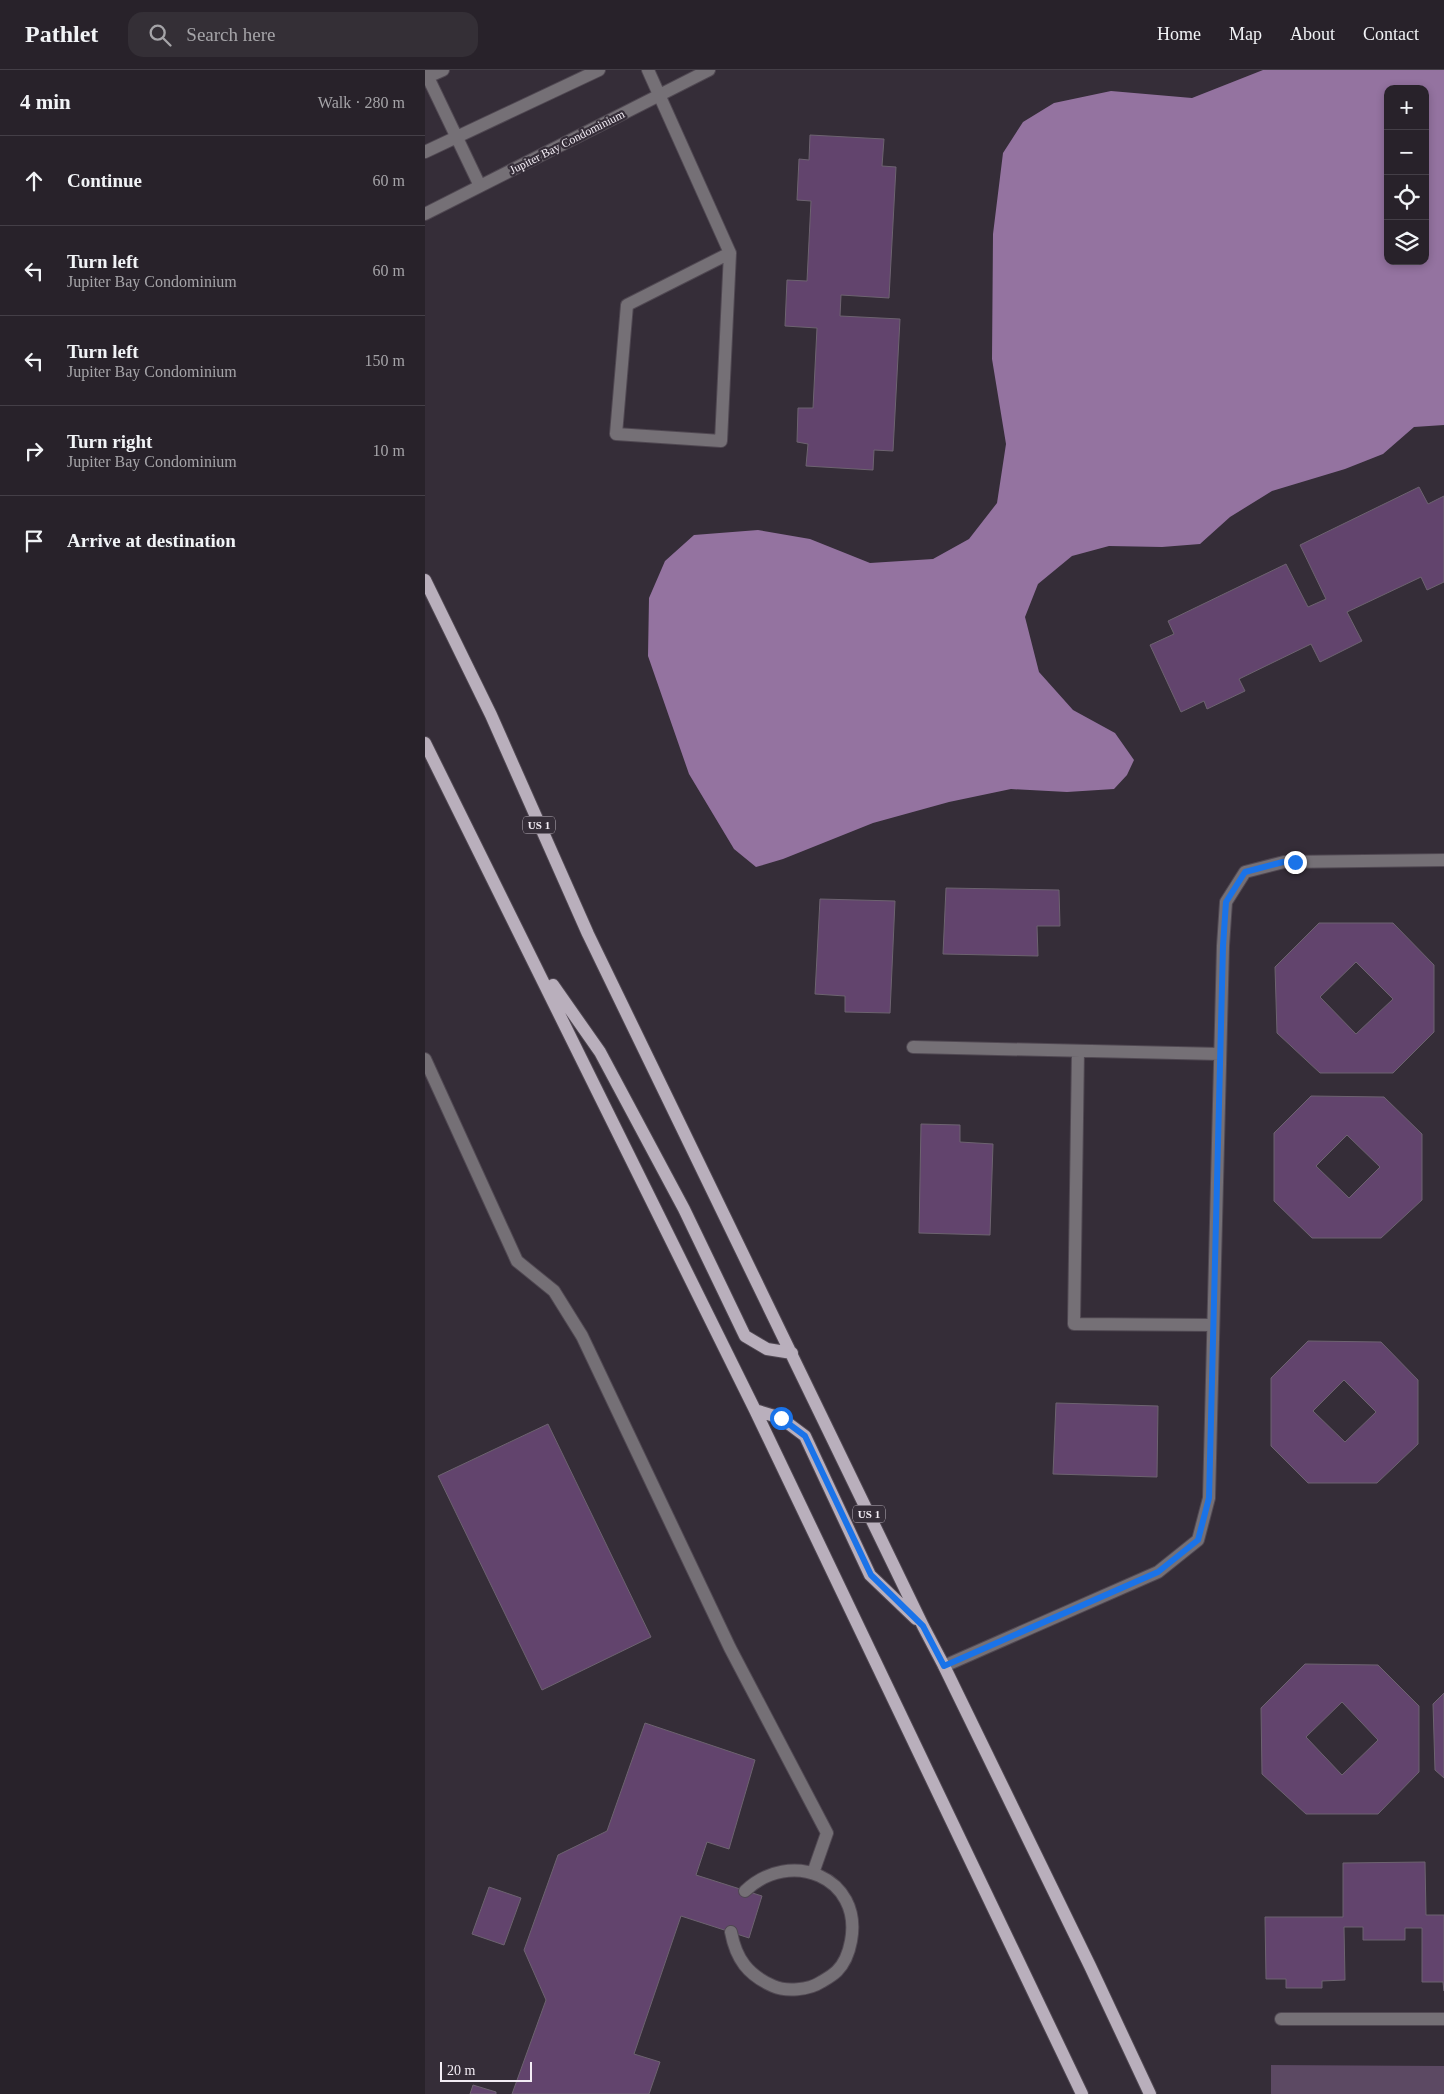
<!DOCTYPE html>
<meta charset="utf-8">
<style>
:root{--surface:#28222a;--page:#342f36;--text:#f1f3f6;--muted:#a5a4a8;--line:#443f47}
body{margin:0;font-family:"Times New Roman",serif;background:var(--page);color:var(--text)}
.controls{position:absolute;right:15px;top:15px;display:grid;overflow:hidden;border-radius:10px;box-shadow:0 2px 8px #0003}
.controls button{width:45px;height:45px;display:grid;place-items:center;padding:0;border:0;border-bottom:1px solid var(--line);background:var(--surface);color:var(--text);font:25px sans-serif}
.scale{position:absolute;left:15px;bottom:12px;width:92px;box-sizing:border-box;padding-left:5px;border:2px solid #f3edf5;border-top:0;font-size:14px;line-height:18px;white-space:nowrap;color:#f3edf5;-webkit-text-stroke:4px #352d38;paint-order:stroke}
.stop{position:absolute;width:15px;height:15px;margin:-11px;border:4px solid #1a73e8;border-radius:50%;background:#fff}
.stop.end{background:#1a73e8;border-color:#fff;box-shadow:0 1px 5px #0008}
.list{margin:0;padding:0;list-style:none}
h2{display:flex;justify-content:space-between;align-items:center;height:65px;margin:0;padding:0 20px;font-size:21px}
h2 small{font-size:16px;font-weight:400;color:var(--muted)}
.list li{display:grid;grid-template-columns:32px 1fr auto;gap:15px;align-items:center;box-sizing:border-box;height:90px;padding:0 20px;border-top:1px solid var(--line)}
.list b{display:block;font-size:19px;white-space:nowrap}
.list p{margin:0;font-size:16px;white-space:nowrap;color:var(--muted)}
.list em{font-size:16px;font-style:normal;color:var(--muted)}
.icon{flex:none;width:28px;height:28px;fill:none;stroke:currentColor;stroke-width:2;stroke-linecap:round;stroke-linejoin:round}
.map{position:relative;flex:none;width:1019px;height:2024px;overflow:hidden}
header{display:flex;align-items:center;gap:30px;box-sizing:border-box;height:70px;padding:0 25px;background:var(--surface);border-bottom:1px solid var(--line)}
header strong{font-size:24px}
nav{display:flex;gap:28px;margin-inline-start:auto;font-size:18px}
.search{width:350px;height:45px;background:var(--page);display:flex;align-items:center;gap:12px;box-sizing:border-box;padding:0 18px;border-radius:15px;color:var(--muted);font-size:19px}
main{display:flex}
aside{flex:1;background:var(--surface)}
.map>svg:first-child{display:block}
.green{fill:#5c4963}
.water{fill:#9473a0;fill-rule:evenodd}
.building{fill:#62446d;stroke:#6d6370;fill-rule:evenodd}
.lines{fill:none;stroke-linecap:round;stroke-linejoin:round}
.minor-casing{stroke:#504852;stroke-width:14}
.major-casing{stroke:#504852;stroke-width:14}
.minor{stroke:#757076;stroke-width:12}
.major{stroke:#b9afbc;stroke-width:12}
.route{stroke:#1a73e8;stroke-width:6}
.labels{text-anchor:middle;stroke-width:4.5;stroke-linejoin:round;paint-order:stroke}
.shield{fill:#352d38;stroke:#bab3bc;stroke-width:1}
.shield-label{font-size:11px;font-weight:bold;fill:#f3edf5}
.street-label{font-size:12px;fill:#f3edf5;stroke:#352d38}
</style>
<header>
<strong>Pathlet</strong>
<div class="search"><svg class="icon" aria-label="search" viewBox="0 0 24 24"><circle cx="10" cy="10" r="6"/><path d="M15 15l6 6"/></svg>Search here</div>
<nav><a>Home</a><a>Map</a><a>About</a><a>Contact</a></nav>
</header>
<main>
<aside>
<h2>4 min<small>Walk · 280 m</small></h2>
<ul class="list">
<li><svg class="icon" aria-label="ahead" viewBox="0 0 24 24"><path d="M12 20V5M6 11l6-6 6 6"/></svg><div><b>Continue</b></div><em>60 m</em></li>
<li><svg class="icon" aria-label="left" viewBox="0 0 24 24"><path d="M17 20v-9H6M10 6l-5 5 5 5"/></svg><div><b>Turn left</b><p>Jupiter Bay Condominium</p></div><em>60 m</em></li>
<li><svg class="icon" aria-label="left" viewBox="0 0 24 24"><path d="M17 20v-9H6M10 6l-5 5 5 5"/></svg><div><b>Turn left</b><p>Jupiter Bay Condominium</p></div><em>150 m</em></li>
<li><svg class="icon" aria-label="right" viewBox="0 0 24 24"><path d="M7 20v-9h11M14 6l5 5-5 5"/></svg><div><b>Turn right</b><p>Jupiter Bay Condominium</p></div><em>10 m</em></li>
<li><svg class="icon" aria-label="arrive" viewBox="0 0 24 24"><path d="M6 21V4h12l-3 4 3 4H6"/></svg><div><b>Arrive at destination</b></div></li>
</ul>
</aside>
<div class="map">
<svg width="1019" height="2024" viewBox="0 0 1019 2024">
<rect width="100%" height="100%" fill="#352d38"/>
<path class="green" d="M846 1995 1019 1996V2024H846Z"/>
<path class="water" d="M838 0H1019V355L989 357 958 384 920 399 847 421 805 447 775 474 737 477 684 476 647 486 613 514 600 547 614 602 648 640 690 663 709 690 702 705 689 719 642 722 586 719 524 732 448 753 358 789 331 797 309 779 264 704 223 586 224 528 240 491 269 465 333 460 385 469 445 493 508 489 544 469 572 433 581 374 567 289 568 164 578 83 598 52 629 33 686 21 767 28ZM963 19H1000V191H963Z"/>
<path class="building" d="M385 65 459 69 457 96 471 97 464 228 416 225 415 246 475 249 468 381 449 380 448 400 381 396 383 374 372 372 373 338H388L392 258 360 256 362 210 382 211 386 131 372 130 374 89 384 90Z
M994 417 1003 434 1019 426V512L1002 520 996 507 922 542 937 571 895 592 886 574 814 609 820 621 782 639 779 631 756 642 725 575 749 564 743 551 861 494 883 537 901 529 875 475Z
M521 818 634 820 635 856H612L613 886 518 884Z
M395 829 470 831 465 943 420 942V926L390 924Z
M894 853H968L1009 895V962L968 1003H895L852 963 850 897ZM931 892 968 929 931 964 895 927Z
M886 1026 959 1027 997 1064V1130L956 1168H887L849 1131V1063ZM922 1065 955 1097 924 1128 891 1096Z
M496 1054 535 1055V1072L568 1074 565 1165 494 1163Z
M883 1271 956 1272 993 1310V1374L952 1413H883L846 1376V1308ZM919 1310 951 1342 920 1372 888 1341Z
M631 1333 733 1336 732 1407 628 1404Z
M123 1354 226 1567 117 1620 13 1406Z
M880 1594 953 1595 994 1636V1702L953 1744H881L837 1704 836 1638ZM917 1632 953 1670 917 1705 881 1667Z
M1019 1623V1708L1010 1700 1008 1634Z
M220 1653 330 1690 304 1779 282 1772 271 1805 337 1826 324 1868 256 1846 209 1984 235 1992 224 2024H87L121 1930 99 1880 133 1785 182 1761Z
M1000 1792 1001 1845H1019V1921L1018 1912H997V1858H980V1870H938V1857H919L920 1910 897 1911V1918H861V1909H841L840 1847H918V1793Z
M64 1817 96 1828 79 1875 47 1864Z
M48 2015 71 2022V2024H45Z"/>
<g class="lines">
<defs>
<path id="minor" d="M223 0 305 183 296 371 191 364 202 235 305 183
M0 1 55 116
M0 8 18 0
M0 82 174 0
M0 144 284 0
M488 977 795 984
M653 981 649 1254 788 1255
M0 989 92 1191 129 1221 157 1266 305 1578 402 1763 388 1803
M519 1596 733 1502 773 1470 784 1428 798 876 801 832 820 802 859 792 1019 790
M306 1862C311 1889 323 1905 348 1916 361 1922 384 1920 396 1912 401 1909 407 1906 412 1901 420 1893 424 1882 426 1871 438 1807 365 1778 320 1821
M856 1949H1019"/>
<path id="major" d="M0 510 66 645 163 864 498 1556 519 1596 665 1896 725 2024
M0 673 330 1340 657 2024
M128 915 175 982 259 1139 320 1266 342 1279 367 1283
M330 1340 356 1348 380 1366 445 1505 491 1549"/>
</defs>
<use href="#minor" class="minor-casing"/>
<use href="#major" class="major-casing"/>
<use href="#minor" class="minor"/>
<use href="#major" class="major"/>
</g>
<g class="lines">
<path class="route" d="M356 1348 380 1366 446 1505 498 1556 519 1596 733 1502 773 1470 784 1428 798 876 801 832 820 802 858 792H870"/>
</g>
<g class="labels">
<g class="shield">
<rect x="98" y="746.5" width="32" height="17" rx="4"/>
<rect x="428" y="1435.5" width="32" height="17" rx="4"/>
</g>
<g class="shield-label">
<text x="114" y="759">US 1</text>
<text x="444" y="1448">US 1</text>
</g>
<g class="street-label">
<text transform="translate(142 72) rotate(-27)" y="4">Jupiter Bay Condominium</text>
</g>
</g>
</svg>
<div class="controls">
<button>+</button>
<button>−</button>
<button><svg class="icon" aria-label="locate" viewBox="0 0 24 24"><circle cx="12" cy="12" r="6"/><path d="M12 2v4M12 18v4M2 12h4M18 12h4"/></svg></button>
<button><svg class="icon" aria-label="layers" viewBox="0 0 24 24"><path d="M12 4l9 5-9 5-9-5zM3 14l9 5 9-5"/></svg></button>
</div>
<div class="scale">20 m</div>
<div class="stop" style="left:356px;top:1348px"></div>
<div class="stop end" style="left:870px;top:792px"></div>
</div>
</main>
